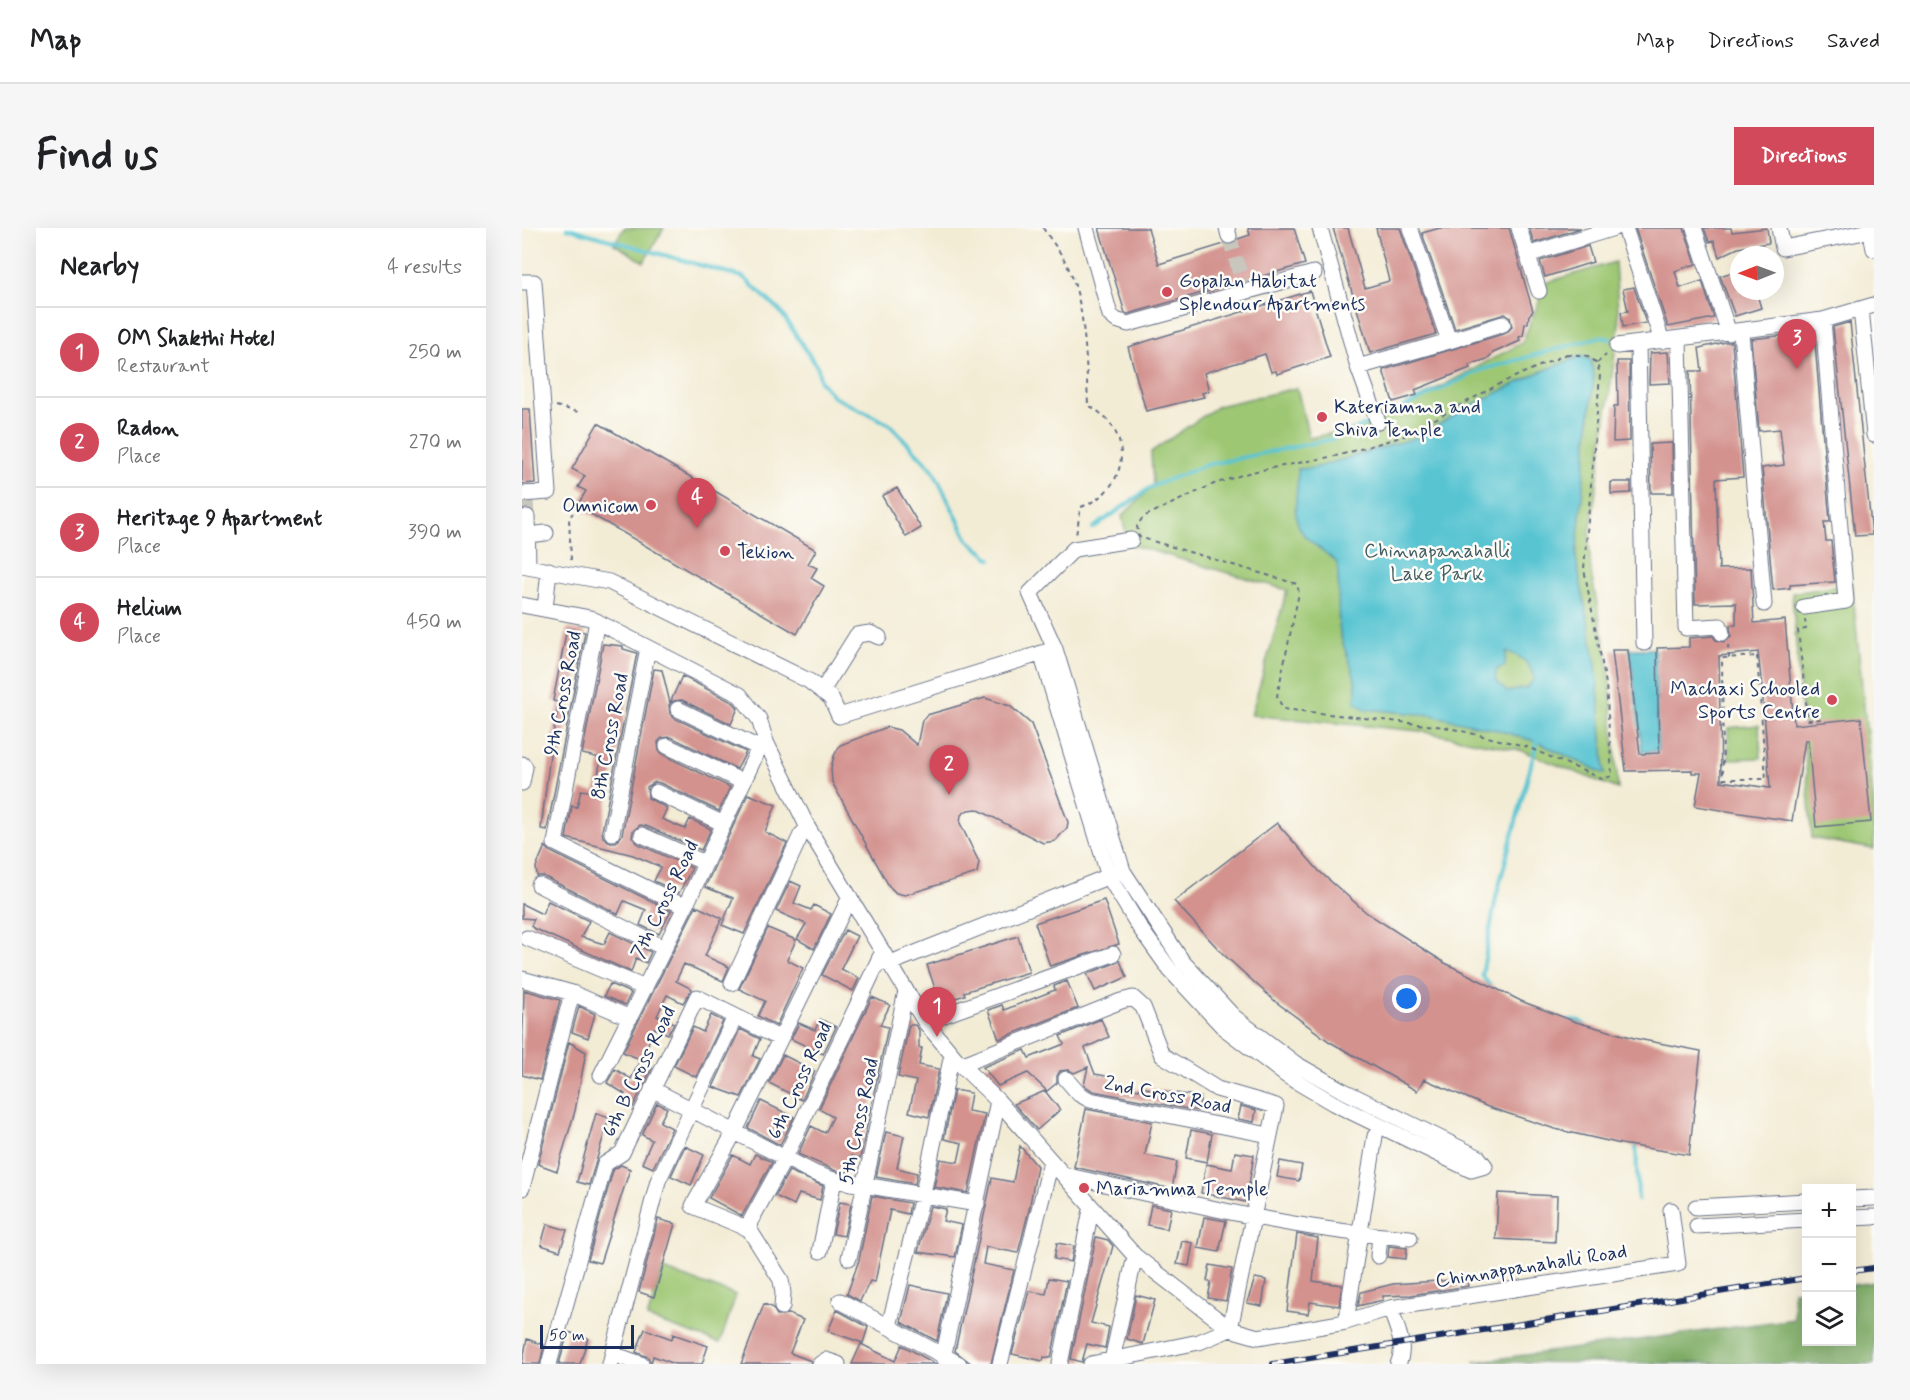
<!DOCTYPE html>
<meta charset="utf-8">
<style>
:root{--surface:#fff;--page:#f6f6f6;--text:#202124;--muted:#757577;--line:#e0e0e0;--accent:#d1495b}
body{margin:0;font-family:Mynerve,sans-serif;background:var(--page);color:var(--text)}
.controls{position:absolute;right:18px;bottom:18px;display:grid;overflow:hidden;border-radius:0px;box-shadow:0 6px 24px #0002}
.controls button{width:54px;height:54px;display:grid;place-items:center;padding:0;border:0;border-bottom:2px solid var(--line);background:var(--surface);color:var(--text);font:30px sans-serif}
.compass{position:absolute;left:1208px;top:18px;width:54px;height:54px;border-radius:50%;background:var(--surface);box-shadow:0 6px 24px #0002;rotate:269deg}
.scale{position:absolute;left:18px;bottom:15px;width:94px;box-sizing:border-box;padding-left:6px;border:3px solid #1b2f5e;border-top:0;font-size:16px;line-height:21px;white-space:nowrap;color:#1b2f5e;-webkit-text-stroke:4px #fdfcf7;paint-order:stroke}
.you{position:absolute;left:885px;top:771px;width:21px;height:21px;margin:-15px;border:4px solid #fff;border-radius:50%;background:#1a73e8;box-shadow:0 0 0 9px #1a73e833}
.badge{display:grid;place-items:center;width:39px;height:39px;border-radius:50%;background:var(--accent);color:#fff;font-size:20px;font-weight:700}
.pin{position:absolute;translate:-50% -50px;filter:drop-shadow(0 2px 3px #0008)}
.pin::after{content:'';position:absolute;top:32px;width:21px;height:18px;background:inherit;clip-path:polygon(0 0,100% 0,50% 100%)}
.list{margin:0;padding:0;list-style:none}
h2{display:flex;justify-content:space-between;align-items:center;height:78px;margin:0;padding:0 24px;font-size:26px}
h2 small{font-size:20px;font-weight:400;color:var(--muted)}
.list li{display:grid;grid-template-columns:39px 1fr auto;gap:18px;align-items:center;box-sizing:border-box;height:90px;padding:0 24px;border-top:2px solid var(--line)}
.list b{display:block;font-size:22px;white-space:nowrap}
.list p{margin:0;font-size:20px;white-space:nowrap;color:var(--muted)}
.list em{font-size:20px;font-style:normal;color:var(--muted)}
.icon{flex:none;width:33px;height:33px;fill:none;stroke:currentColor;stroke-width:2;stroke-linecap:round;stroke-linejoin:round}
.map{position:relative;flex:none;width:1352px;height:1136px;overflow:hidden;border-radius:0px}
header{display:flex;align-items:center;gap:36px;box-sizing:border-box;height:84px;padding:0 30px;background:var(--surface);border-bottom:2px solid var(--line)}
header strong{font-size:28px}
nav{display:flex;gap:33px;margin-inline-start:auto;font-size:21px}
.intro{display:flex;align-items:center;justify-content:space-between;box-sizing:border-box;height:144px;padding:0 36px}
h1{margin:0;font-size:42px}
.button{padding:15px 27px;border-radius:0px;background:var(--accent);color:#fff;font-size:21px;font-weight:700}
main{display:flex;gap:36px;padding:0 36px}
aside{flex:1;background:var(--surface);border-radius:0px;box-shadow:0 6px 24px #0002}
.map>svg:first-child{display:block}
.green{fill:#9ec773;stroke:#5c7b68;stroke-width:1.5}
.forest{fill:#7eac65;stroke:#4c6e62;stroke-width:1.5}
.water{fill:#58c4d2;stroke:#3a7a98;stroke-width:1.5;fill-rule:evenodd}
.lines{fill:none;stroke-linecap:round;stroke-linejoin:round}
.stream{stroke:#58c4d2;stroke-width:4}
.building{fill:#d3928e;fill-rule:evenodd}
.minor-tunnel{stroke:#c8c6bd;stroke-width:15;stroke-dasharray:15 8;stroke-linecap:butt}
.minor-casing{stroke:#677188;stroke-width:17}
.path{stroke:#677188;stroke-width:2;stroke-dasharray:4.5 4.5;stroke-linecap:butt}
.minor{stroke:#fff;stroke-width:15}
.rail-casing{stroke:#1b2f5e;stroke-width:6}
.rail{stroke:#fdfcf7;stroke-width:4;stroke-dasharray:11;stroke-linecap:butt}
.poi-dot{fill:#d1495b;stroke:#fdfcf7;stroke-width:2}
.labels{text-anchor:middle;stroke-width:5;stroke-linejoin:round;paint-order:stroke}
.poi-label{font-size:20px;fill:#1b2f5e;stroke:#fdfcf7;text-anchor:start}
.park-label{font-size:20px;fill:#425d64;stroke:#fdfcf7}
.street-label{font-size:20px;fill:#1b2f5e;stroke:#fdfcf7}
</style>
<header>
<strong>Map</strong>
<nav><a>Map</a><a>Directions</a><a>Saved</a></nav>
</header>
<div class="intro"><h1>Find us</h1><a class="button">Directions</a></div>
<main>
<aside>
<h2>Nearby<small>4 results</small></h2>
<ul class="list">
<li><span class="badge">1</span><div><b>OM Shakthi Hotel</b><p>Restaurant</p></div><em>250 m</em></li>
<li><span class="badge">2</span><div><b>Radon</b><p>Place</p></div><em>270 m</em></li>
<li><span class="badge">3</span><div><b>Heritage 9 Apartment</b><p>Place</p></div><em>390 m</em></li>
<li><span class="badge">4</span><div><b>Helium</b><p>Place</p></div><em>450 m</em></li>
</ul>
</aside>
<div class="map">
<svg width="1352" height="1136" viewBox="0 0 1352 1136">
<rect width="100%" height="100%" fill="#fdfcf7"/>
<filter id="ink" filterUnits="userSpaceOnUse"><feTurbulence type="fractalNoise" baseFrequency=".0167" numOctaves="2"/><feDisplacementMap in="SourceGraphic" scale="12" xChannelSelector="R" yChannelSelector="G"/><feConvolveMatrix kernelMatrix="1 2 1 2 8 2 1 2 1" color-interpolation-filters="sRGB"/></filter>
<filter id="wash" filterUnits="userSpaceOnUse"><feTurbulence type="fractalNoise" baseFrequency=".008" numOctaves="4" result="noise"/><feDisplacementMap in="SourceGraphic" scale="24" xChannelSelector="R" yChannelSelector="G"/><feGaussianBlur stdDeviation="1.35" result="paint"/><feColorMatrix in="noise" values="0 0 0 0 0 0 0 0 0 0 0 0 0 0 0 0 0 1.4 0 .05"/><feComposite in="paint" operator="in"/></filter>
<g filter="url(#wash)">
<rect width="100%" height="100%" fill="#f3ecd5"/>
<path class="green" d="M102 0H142L122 34 92 16Z
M1093 34 1097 97 1067 313 1069 344 1087 440 1096 561 998 522 897 503 729 487 765 362 606 316 600 288 631 258 629 224 696 178 775 160 787 210 845 198 1000 115 1025 54Z
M1330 356 1352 579V621L1290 610 1270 365Z
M1237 497 1239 530 1207 531 1206 500Z
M141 1042 214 1067 198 1115 125 1090Z"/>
<path class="forest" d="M1352 1054V1136L951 1134 1272 1091 1271 1063 1284 1062V1114H1330V1057Z"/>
<path class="water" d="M1059 128 1069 132 1072 147 1054 330 1074 436 1083 546 1015 514 979 503 909 487 843 481 833 474C839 445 819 425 817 397 815 376 818 356 815 335 806 326 796 320 786 311 765 293 777 265 776 241L792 240 899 208 942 181 1018 144ZM984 424C1000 427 1009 436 1012 451L1004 460 985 464 973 451 975 441 983 438Z
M1108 421H1133L1136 523 1120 524Z"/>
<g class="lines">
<path class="stream" d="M45 0 221 49 258 83 296 140 298 153 312 169 367 196 411 242 446 312 469 331
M863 188 959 142 1078 109 1088 111
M571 300 631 258 684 237 811 211 852 193
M970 761 960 747 974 669 1015 514
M1047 792 1057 793 1064 798
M1114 915 1116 971"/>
</g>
<g id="blocks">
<path class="building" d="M577 0H626L637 36 702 16 710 17 716 11 728 7 726 0H772L783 36 606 86 603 85Z
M811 0H826L843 60 867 53 854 0H878L914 106 848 125Z
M918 0H987L1011 83 1007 87 1006 95 1003 96 1001 108 997 109 998 113 971 125 965 131 947 137 948 140 893 162 895 167 871 174 861 142 984 105 990 99 988 89 983 86 933 101 900 5Z
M1007 0H1059L1012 15Z
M1113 0H1162L1174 36 1153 43 1158 60 1180 53 1192 90 1146 99Z
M1182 0H1209L1210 4 1245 0 1247 15 1216 20 1197 29 1192 13 1187 14Z
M1066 18 1071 34 1023 49 1018 33Z
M1217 42V63H1234L1239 80 1213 88 1198 48Z
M1112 59 1124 95 1101 99 1099 84 1106 83 1101 61Z
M788 63 808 129 755 146 754 143 749 144 743 126 682 145 687 163 680 165 682 169 624 183 606 119Z
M1328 94 1350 307 1333 308 1311 99Z
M1292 104 1308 294H1302L1304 313H1309L1313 354 1268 357V360L1251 362 1240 240 1262 237 1258 201 1237 203 1229 111Z
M1204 114H1210L1221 249 1194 251 1197 341 1229 340 1232 395 1263 392 1272 497 1339 490 1349 594 1294 599 1286 512H1283L1270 593 1173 578 1179 545H1170V542L1104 543 1090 422H1106L1118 526 1137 525 1135 420 1167 419V410L1191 408 1194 412 1202 414 1209 408 1208 397H1214V375L1173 376 1168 143H1180L1177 120ZM1236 424 1240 459 1248 560 1199 553 1197 428Z
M1146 124 1148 155 1127 156 1128 125Z
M1095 133H1107L1108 213 1091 214 1092 178H1096Z
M0 181H8L13 255 0 256Z
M76 195 294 322 286 336 295 340 289 350 302 358 275 406 55 278 64 263 56 259 63 248 50 241Z
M1150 215 1151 265H1129L1128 216Z
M1089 254H1109V265L1089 266Z
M375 260 399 300 384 309 360 268Z
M45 400 63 404 25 602 19 601 29 518 37 474 31 473Z
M81 416 101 418V421L115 425 80 603 81 609 88 614H94L100 607 132 441 140 442 148 475 160 448 212 475 216 480 209 496 160 472 151 473 147 477 148 486 152 490 224 524 215 541 149 509 140 510 136 514 137 523 141 527 208 559 197 583 138 555 133 554 125 559 126 570 145 580 140 591 163 601 168 591 189 601 179 622 124 598 118 597 111 603 110 609 116 616 170 640 157 665 132 653 139 639 111 627 44 610 50 578 55 579 59 562 73 564 79 530 60 526Z
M463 470 488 478 509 496 546 594 545 600 533 613 521 615 455 581 446 582 439 587 438 595 457 634 455 645 383 667 374 665 367 658 310 554 309 540 312 528 318 517 365 499 377 502 395 517 400 492 405 487Z
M226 566 254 577 243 604 265 615 222 706 200 697 211 670 183 659Z
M755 595 797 643 845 685 923 735 999 773 1054 794 1116 811 1179 823 1167 927 1099 916 1033 901 966 879 902 851 895 863 808 814 754 774 701 726 652 673Z
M23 618 29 624 149 683 137 706 118 697 124 682 102 673 96 686 21 648H15L14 639Z
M268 653 279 658 272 675 289 682 292 677 309 686 292 721 275 711 284 696 254 683Z
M582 672 597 716 528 738 513 695Z
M26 673 67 693 59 709 82 716 88 704 129 724 124 735 114 730 109 744 13 701 9 698 12 691 0 690V676L20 686Z
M174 678 200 690 183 728 207 739 201 753 162 736 154 753 170 761 161 775 145 767 135 788 152 795 146 806 132 800 120 832 101 824Z
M246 700 274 712 265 732 281 740 254 798 236 788 243 773 217 761Z
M323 702 335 708 319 741 337 750 331 763 300 747Z
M496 708 507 744 442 764 443 767 418 775 405 737Z
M598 733 605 749 573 763 565 746Z
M545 753 556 780 477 811 466 782 480 777 482 782 533 762 532 758Z
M88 756 109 765 103 777 82 768Z
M2 762 38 772 18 852 0 847Z
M350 769 368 777 358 797 366 799 338 930 329 928 326 944 314 943 276 926 289 898 303 905 311 889 297 881Z
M57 778 73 786 66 810 50 804Z
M189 787 201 793 174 849 152 838 171 799 181 804Z
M298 791 314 799 301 826 269 811 277 795 293 802Z
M579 791 587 809 563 820 573 846 590 849 588 858 617 862 618 859 679 869 676 883 571 863 562 857 566 839 552 845 547 842 538 843 535 848V855L525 863 506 845 476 858 461 839 503 822 507 830 542 816 538 808Z
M387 797H393L397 802V820H400L397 837 417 841 407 889 387 884 394 853 376 849Z
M218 801 238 811 231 828 238 831 219 869 191 859Z
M47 814 64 824 53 883 35 943 16 936Z
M261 827 293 843 280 872 247 855Z
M117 834 130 840 111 879 99 872 103 866 85 855 93 841 109 851Z
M432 862 449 865 446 883 463 886 446 965 412 959 418 931 436 934 440 915 422 911Z
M523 863 538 882 515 902 492 876Z
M239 873 272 889 258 917 226 900Z
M135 875 145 880 138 894 150 900 131 940 120 935 130 912 120 907Z
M719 878 734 882 732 894 716 891Z
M564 881 630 894 623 927 655 934 650 961 552 939Z
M74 885 87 890 67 957 55 954Z
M669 902 690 906 685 934 664 930Z
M364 904 382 908 375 940 395 945 393 956 354 949Z
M163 918 182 927 169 957 149 948Z
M498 918 515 938 507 982 496 1025 464 1019 461 1036 492 1042 469 1136H450L433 1123 470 950 491 954Z
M713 924 732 927 724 974 679 965 684 936 710 941Z
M233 926 250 934 220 988 187 970 211 927 228 936Z
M758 933 780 937 777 953 755 949Z
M99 937 108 941 78 1035 66 1032 91 942Z
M267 943 301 958 298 972 277 966 272 977 253 968Z
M976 965 1035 968 1033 1014 974 1011Z
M350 968 388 975 386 986 368 982 353 1054 348 1053 338 1073 325 1066 337 1032Z
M318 974 329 976 322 1008 311 1006Z
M629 977 649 981 645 1001 625 997Z
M408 978 424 981 421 993 440 997 433 1029 396 1024Z
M682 989 704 993 697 1024 676 1020Z
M136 991 153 996 132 1069 117 1064Z
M25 996 45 1002 38 1023 19 1017Z
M775 1006 796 1010 791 1053 820 1057 817 1078 788 1074 786 1086 765 1083Z
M574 1009 586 1012 591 1018 569 1095 587 1099 583 1120 565 1116 560 1134 549 1131Z
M660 1013 671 1015 667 1038 655 1036Z
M535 1015 552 1018 549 1034 532 1031Z
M867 1018 885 1020 884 1031 866 1029Z
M688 1037 710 1041 704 1073 686 1070 689 1054 685 1053Z
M527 1050 545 1053 529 1130 522 1129 521 1133 490 1126 507 1063 524 1066Z
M733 1050 744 1052 740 1078 725 1075Z
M945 1051 946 1058 889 1067 861 1068V1072L836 1078 839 1064 871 1056Z
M388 1057 425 1065 415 1113 379 1094Z
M614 1067 633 1072 621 1116 605 1111Z
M242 1076 250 1079 255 1087 267 1086 281 1092 268 1125 289 1133 288 1136H219Z
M315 1082 346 1099 341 1115 306 1103Z
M123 1101 150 1111 151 1106 186 1118 180 1136H153L131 1128 129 1135 126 1129 114 1124Z
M46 1104 66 1110 58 1136H37Z
M5 1111 22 1117 18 1136H0Z
M339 1116 373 1133 380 1117 414 1136H330Z"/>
</g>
</g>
<g filter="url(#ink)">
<use href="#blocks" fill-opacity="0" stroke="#677188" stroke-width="1.5"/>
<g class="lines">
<path class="minor-tunnel" d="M707 8 724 65
M4 272 5 289"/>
<defs>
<path id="minor" d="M564 0 588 87 594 92 606 96 792 45
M705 0 707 8
M798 0 836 139 856 194
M997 0 1017 63
M1103 0 1140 113
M1172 0 1207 105
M1257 0 1261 20 1348 3
M1348 0 1352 21
M1005 27 1092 0
M0 54H12L27 264 0 266
M1339 81 1352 207
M1219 104 1242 376
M1157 112 1164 400 1198 398 1200 405
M927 113 981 96
M1116 116 1122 415
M1095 118 1301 92 1352 77
M836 139 927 113 888 0
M5 289 6 339
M6 307 24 305
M0 338 87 354 287 453 309 470 317 488 527 423
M0 377 68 390 218 467 237 491 244 514 286 600 403 794 439 837 476 873 613 1028 708 1101 736 1109 824 1094 868 1080 1156 1036 1149 982
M1282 379 1324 373 1301 92
M23 381 27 342
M75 393 33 615 163 679
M519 425 587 649 618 700 648 742 702 800 765 848 811 875 949 942 963 938 956 929 818 861 774 836 712 789 660 733 601 643 533 421 508 365 552 321 609 312
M300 463 335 407 348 405 357 409
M156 481 237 520
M145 518 221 554
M0 536 3 539 0 555
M134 564 202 596
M90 605 126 420
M120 607 183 635
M17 657 142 720
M5 710 123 760
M366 736 595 645
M0 751 50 765 108 790
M210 755 279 607 286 600
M403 794 591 726
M439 837 599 773 611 770 621 779 640 827 695 861 754 878 708 1101 677 1114 569 1136
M79 847 163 679 237 520 244 514
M544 851 557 866 568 872 747 907
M130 861 292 945 312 952 455 976
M542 947C656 972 771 1003 888 1010
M0 960 50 765
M1330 971 1352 970
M1174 979 1284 973
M1330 990 1352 989
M1175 998 1284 992
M227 1001 228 994 262 932 360 725
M298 1023 312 952
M856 1028 858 1008
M327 1030 384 763
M318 1073 437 1136
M260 1079 261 1065 259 1052 227 1001 171 978 212 905 328 669
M868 1080C874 1098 885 1118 876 1136
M824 1094 853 908
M367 1098 401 965 430 826
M91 1126 119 1136
M421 1130 476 873
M590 1132 613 1028
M27 1136 83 936 100 925 175 769 257 810
M88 1136 136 953 213 789
M298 1136 304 1132 316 1136
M478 1136 529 934
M538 1136 569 982"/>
</defs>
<use href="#minor" class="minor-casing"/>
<path class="path" d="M521 0C528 11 538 23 544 35 564 73 564 134 566 177 613 202 609 261 559 279L554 307
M1045 126 1066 128 1075 135 1078 147 1062 341 1084 456 1090 548 1080 551 1003 518 923 499 761 481 755 468 777 365 775 356 617 309 615 298 621 289 692 256 729 244 818 227 882 208 981 154Z
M1075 135 1084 127
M34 178 60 185
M49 332 47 290 51 285
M1283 391 1284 401 1276 402 1286 492 1300 491V494
M1206 417 1207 430
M1235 428 1244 551H1201L1200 430Z"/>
<use href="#minor" class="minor"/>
<defs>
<path id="rail" d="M1330 1043 1352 1040
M751 1136 1284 1050"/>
</defs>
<use href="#rail" class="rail-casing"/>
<use href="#rail" class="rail"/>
</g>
</g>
<g class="poi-dot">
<circle cx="645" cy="64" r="6"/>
<circle cx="800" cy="189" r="6"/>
<circle cx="129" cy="277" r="6"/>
<circle cx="203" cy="323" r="6"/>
<circle cx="1310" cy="472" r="6"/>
<circle cx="562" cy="960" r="6"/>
</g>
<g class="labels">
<g class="poi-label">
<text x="657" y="59">Gopalan Habitat<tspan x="657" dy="23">Splendour Apartments</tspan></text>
<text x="812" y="185">Kateriamma and<tspan x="812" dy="23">Shiva Temple</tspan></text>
<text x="117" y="284" text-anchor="end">Omnicom</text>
<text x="215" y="330">Tekion</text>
<text x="1298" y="467" text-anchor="end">Machaxi Schooled<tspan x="1298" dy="23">Sports Centre</tspan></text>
<text x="574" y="967">Mariamma Temple</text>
</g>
<g class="park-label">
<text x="915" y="329">Chinnapanahalli<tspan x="915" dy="23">Lake Park</tspan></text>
</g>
<g class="street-label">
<text transform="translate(40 465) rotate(-79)" y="7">9th Cross Road</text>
<text transform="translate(87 508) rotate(-79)" y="7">8th Cross Road</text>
<text transform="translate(142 671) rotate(-64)" y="7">7th Cross Road</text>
<text transform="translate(116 843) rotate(-64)" y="7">6th B Cross Road</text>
<text transform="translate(277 852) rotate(-65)" y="7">6th Cross Road</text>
<text transform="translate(646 866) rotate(11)" y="7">2nd Cross Road</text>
<text transform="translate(336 893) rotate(-78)" y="7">5th Cross Road</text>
<text transform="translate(1009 1037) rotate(-9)" y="7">Chinnappanahalli Road</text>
</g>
</g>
</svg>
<div class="controls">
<button>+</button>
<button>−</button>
<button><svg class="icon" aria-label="layers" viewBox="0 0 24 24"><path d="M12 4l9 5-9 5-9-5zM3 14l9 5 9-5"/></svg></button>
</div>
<svg class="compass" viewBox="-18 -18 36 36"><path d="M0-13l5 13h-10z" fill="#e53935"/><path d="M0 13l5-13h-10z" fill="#757577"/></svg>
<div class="scale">50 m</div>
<div class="you"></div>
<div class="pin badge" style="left:415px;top:809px">1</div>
<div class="pin badge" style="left:427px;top:567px">2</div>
<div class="pin badge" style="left:1275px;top:141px">3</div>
<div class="pin badge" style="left:175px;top:300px">4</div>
</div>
</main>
